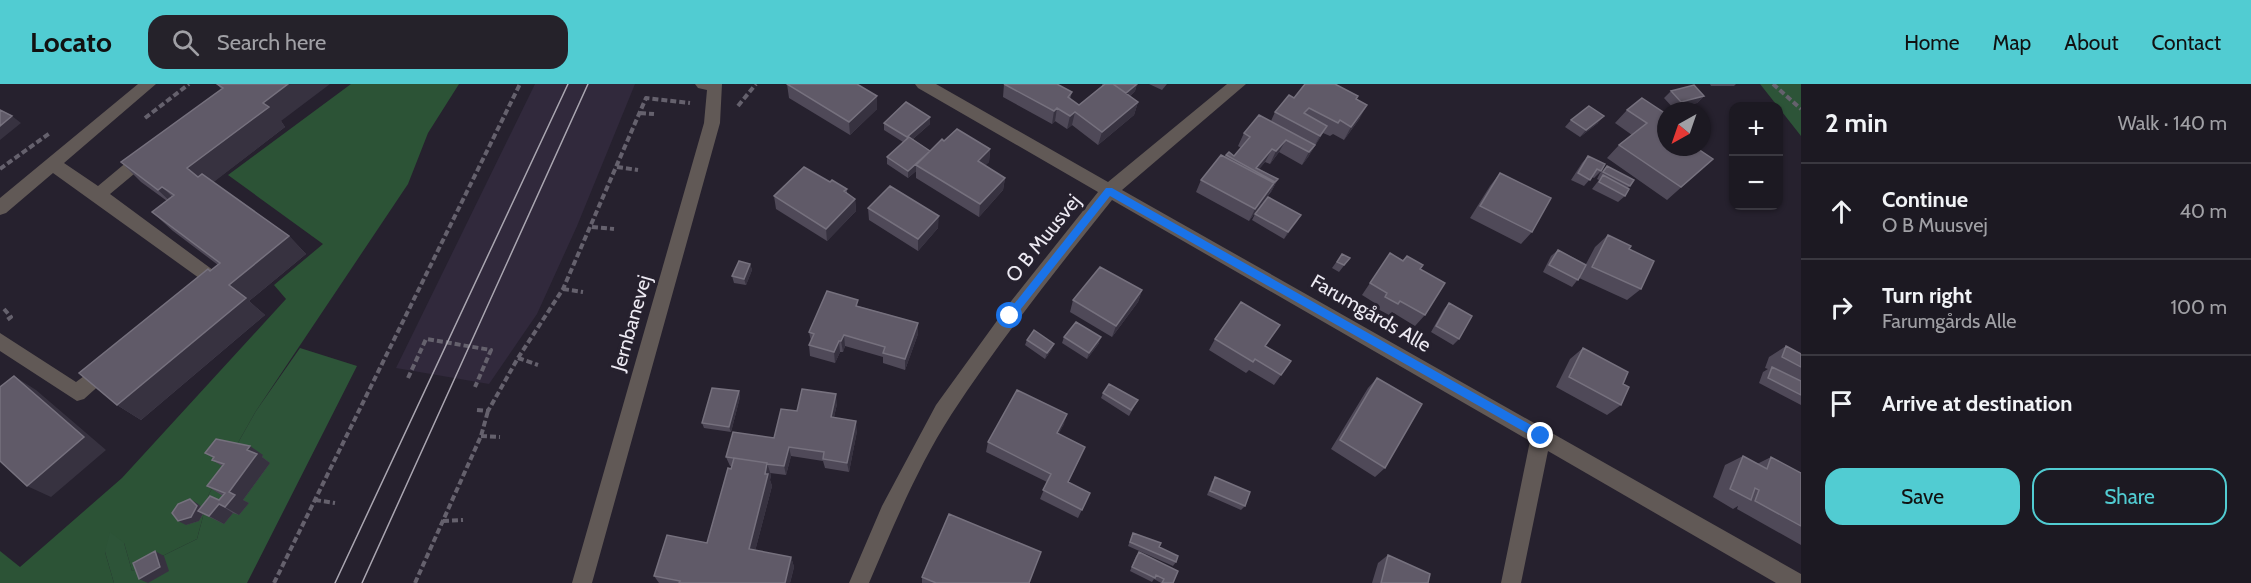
<!DOCTYPE html>
<meta charset="utf-8">
<style>
:root{--surface:#1c1922;--page:#25222a;--text:#f1f3f6;--muted:#a0a0a5;--line:#3a3840;--accent:#51ccd2}
body{margin:0;font-family:Cabin,sans-serif;background:var(--page);color:var(--text)}
.controls{position:absolute;right:18px;top:18px;display:grid;overflow:hidden;border-radius:12px;box-shadow:0 2px 4px #0004}
.controls button{width:54px;height:54px;display:grid;place-items:center;padding:0;border:0;border-bottom:2px solid var(--line);background:var(--surface);color:var(--text);font:30px sans-serif}
.compass{position:absolute;left:1657px;top:18px;width:54px;height:54px;border-radius:50%;background:var(--surface);box-shadow:0 2px 4px #0004;rotate:220deg}
.stop{position:absolute;width:18px;height:18px;margin:-14px;border:4px solid #1a73e8;border-radius:50%;background:#fff}
.stop.end{background:#1a73e8;border-color:#fff;box-shadow:0 2px 6px #0008}
.list{margin:0;padding:0;list-style:none}
h2{display:flex;justify-content:space-between;align-items:center;height:78px;margin:0;padding:0 24px;font-size:26px}
h2 small{font-size:20px;font-weight:400;color:var(--muted)}
.list li{display:grid;grid-template-columns:39px 1fr auto;gap:18px;align-items:center;box-sizing:border-box;height:96px;padding:0 24px;border-top:2px solid var(--line)}
.list b{display:block;font-size:22px;white-space:nowrap}
.list p{margin:0;font-size:20px;white-space:nowrap;color:var(--muted)}
.list em{font-size:20px;font-style:normal;color:var(--muted)}
.actions{display:flex;gap:12px;padding:18px 24px}
.actions a{flex:1;padding:14px 0;border:2px solid var(--accent);border-radius:18px;text-align:center;font-size:21px;color:var(--accent)}
.actions .main{background:var(--accent);color:#111}
.icon{flex:none;width:33px;height:33px;fill:none;stroke:currentColor;stroke-width:2;stroke-linecap:round;stroke-linejoin:round}
.map{position:relative;flex:none;width:1801px;height:499px;overflow:hidden}
header{display:flex;align-items:center;gap:36px;box-sizing:border-box;height:84px;padding:0 30px;background:var(--accent);color:#111}
header strong{font-size:28px}
nav{display:flex;gap:33px;margin-inline-start:auto;font-size:21px}
.search{width:420px;height:54px;background:var(--page);display:flex;align-items:center;gap:15px;box-sizing:border-box;padding:0 21px;border-radius:18px;color:var(--muted);font-size:22px}
main{display:flex}
aside{flex:1;background:var(--surface)}
.map>svg:first-child{display:block}
.built{fill:#31293c}
.green{fill:#2c5336}
.forest{fill:#2d5438}
.lines{fill:none;stroke-linecap:round;stroke-linejoin:round}
.path{stroke:#65616d;stroke-width:4;stroke-dasharray:6 3;stroke-linecap:butt}
.minor{fill:#615956;fill-rule:evenodd}
.tram{stroke:#aaa6b1;stroke-width:1.5}
.wall{fill:#4f4958}
.shaded-wall{fill:#373240}
.building{fill:#605a68;stroke:#76717e;stroke-width:1.5}
.route{fill:#1a73e8}
.labels{text-anchor:middle;stroke-width:6;stroke-linejoin:round;paint-order:stroke}
.street-label{font-size:20px;fill:#ece9f2;stroke:#26212e}
</style>
<header>
<strong>Locato</strong>
<div class="search"><svg class="icon" aria-label="search" viewBox="0 0 24 24"><circle cx="10" cy="10" r="6"/><path d="M15 15l6 6"/></svg>Search here</div>
<nav><a>Home</a><a>Map</a><a>About</a><a>Contact</a></nav>
</header>
<main>
<div class="map">
<svg width="1801" height="499" viewBox="0 0 1801 499">
<rect width="100%" height="100%" fill="#26212e"/>
<path class="built" d="M535 0H635L577 142 537 230 489 300 396 284Z"/>
<path class="green" d="M351 0H459L428 49 408 100 256 327 209 410 197 455 132 487 124 459 105 468 114 499H0V467L20 483 122 394 286 215 274 201 323 160 228 91Z"/>
<path class="forest" d="M1760 0H1801V52Z
M300 264 357 282 247 499H114L105 468 110 448 124 459 132 487 197 455 209 410 256 327Z"/>
<g class="lines">
<path class="path" d="M1773 0 1801 25
M738 22 756 0
M640 29 654 30
M145 34 189 0
M617 83 638 86
M0 85 50 49
M592 143 614 145
M563 205 583 208
M4 225 11 233 7 236
M518 274 538 281
M408 294 426 255 491 266 475 303
M477 326 488 327 518 274 563 205 646 14 690 19
M481 352 500 353
M315 416 335 419
M443 437 463 436
M274 499 520 0
M415 499 481 352 488 327"/>
<path class="minor" d="M138 0H156L64 79 98 102 140 67H152L154 71 152 75 110 110 217 189 220 194 207 208 201 210 195 208 192 203 199 194 53 89 6 129 0 131V114Z
M695 0H722L720 39 592 499H572L704 39 707 6 698 4Z
M915 0H936L1108 98 1227 0H1246L1122 106 1801 490V499H1776L1548 367 1521 499H1501L1530 357 1112 116C1056 186 1000 256 951 331 918 382 893 443 869 499H849L882 422 936 321 1012 216 1098 108 918 4Z
M0 249 76 298 107 275 113 277 116 283 113 289 84 315 77 317 0 267Z"/>
<path class="tram" d="M335 499 568 0
M362 499 588 0"/>
</g>
<path class="wall" d="M217 0 281 37 285 43 213 98 289 152 306 170 249 217 265 231 141 336 117 321 210 187 218 181 173 147 152 128 167 117 141 98 121 78 222 6Z
M787 0 877 25 850 51 789 14Z
M1004 0 1072 8 1070 15 1079 21 1102 2V0H1137L1135 7 1130 12 1138 18 1134 31 1098 61 1072 41 1067 45 1055 37 1052 40 1003 13Z
M1149 0H1167L1162 6Z
M1710 0H1736L1734 2H1711Z
M1671 7 1704 12 1697 19 1674 25 1664 14Z
M1294 14 1357 15 1360 34 1344 56 1333 50 1330 52 1323 49 1308 73 1302 81 1279 68 1270 80 1265 78 1259 85 1278 95 1271 108 1249 137 1196 108 1201 96 1226 71 1234 72 1241 64 1238 62 1244 49 1271 37 1275 28Z
M1642 14 1666 63 1713 75 1667 116 1607 74 1619 61 1632 51 1615 39 1627 26Z
M1571 36 1598 39 1580 53 1565 43Z
M884 39 930 40 913 55 930 67 944 57 990 65 989 78 985 81 1005 94 1003 106 979 133 916 94V87L908 94 887 80V73L903 58 884 46Z
M1588 72 1601 87 1594 94 1592 93 1584 102 1571 96 1582 79Z
M1607 82 1630 102 1628 104 1625 112 1618 118 1592 105 1599 96 1597 95 1600 89Z
M1500 89 1532 148 1521 160 1470 134 1490 102Z
M830 98 847 105V110L855 115 856 127 827 157 776 125 774 112Z
M868 124 938 144 918 167 869 136Z
M1255 130 1301 131 1284 155 1252 136Z
M1608 151 1629 165 1641 205 1627 216 1579 194 1572 203 1543 188 1551 172 1558 166 1586 180 1595 163Z
M1390 169 1403 176 1407 172 1420 185 1425 231 1415 242 1392 228 1389 231 1376 224 1378 221 1362 211Z
M1342 170 1350 174 1339 188 1332 184Z
M750 180 752 186 746 201 734 199 732 192Z
M1142 206 1138 218 1112 253 1070 228 1073 216Z
M1449 219 1459 255 1453 261 1431 248 1444 225Z
M858 222 918 239V250L905 286 883 279V273L845 262 843 268H840L835 279 810 272 809 261 811 257 809 248Z
M1064 253 1099 259 1087 275 1062 259Z
M1215 255 1266 262 1291 277 1274 301 1249 286 1246 289 1209 266Z
M1027 256 1052 265 1045 275 1025 261Z
M1786 262 1801 269V321L1759 299 1763 288 1768 285 1765 284 1769 273Z
M1583 264 1623 300 1621 321 1607 331 1556 303 1570 275Z
M1377 294 1385 384 1375 393 1331 365 1368 304Z
M739 307 740 313 731 348 704 344 702 339Z
M1103 309 1138 316 1129 332 1101 314Z
M837 320 834 333 857 347 849 388 825 384 823 377 791 372 786 391 770 389 771 391 770 396 772 402 755 467 791 473 794 483 790 499H659L654 492 707 459 732 382H730L726 373 774 354 797 327Z
M1064 340 1058 350 1081 372 1068 398 1090 409 1078 434 1040 415 1047 398 986 368 988 358Z
M205 369 263 371 262 373 270 379 243 416 249 419 239 431 233 429 224 440 203 430 199 437 186 441 198 420 201 423 219 416 223 412 207 402 222 382 212 376 213 374Z
M1743 372 1757 380 1771 373 1801 389V461L1737 425 1738 422 1733 425 1713 413 1725 381Z
M1215 393 1245 422 1241 426 1207 411 1212 398Z
M1133 449 1159 463 1176 478 1173 482 1128 462Z
M1139 468 1173 499H1161L1154 495 1152 498 1130 487 1136 472Z
M1388 471 1428 499H1372L1378 479Z
M922 493 1029 499H922Z"/>
<path class="shaded-wall" d="M288 0H330L281 37 285 43 206 104 187 84 263 19Z
M1137 0 1135 7 1124 17 1126 9Z
M877 12V25L850 51 849 38Z
M1704 12 1697 19 1674 25 1681 18Z
M1138 18 1134 31 1098 61 1102 48Z
M1367 21 1360 34 1344 56 1351 43Z
M1057 24 1055 37 1052 40 1054 27Z
M1075 28 1072 41 1067 45 1070 32Z
M12 32 21 39 0 56V42Z
M1604 32 1598 39 1580 53 1586 46Z
M930 33V40L907 60V53Z
M1327 42 1308 73 1302 81 1309 68 1315 61 1320 52Z
M1286 56 1279 68 1270 80 1276 67Z
M990 65 989 78 977 90 978 77Z
M1272 65 1265 78 1257 88 1256 84Z
M930 67 916 81V87L908 94V87Z
M1005 94 1003 106 979 133 980 120Z
M1278 95 1271 108 1269 111 1275 98Z
M1274 99 1268 112 1249 137 1255 125Z
M162 103 182 122 178 125 158 106Z
M855 115 856 127 827 157 826 145Z
M1301 131 1297 138 1284 155 1288 148Z
M939 132 938 144 918 167V155Z
M289 152 306 170 249 217 265 231 141 336 117 321 229 201Z
M750 180 752 186 746 201 744 195Z
M1142 206 1138 218 1112 253 1116 242Z
M918 239V250L905 286V275Z
M844 251 845 262 843 268 841 257Z
M1101 253 1099 259 1087 275 1089 269Z
M839 257 840 268 835 279 834 268Z
M1054 260 1052 265 1045 275 1047 269Z
M14 292 36 306 106 366 51 413 27 402Z
M739 307 740 313 731 348 729 343Z
M836 310 837 320 832 342 831 333Z
M1067 330 1064 340 1054 359 1057 349Z
M856 337 857 347 849 388 847 379Z
M250 362 263 371 262 373 270 379 243 416 249 419 239 431 225 423 229 408Z
M789 363 791 372 786 391 784 382Z
M767 379 771 391 770 396 772 402 753 475 749 465Z
M190 415 198 420 205 426 199 437 186 441 178 437Z
M219 420 233 429 224 440 209 432Z
M155 467 164 472 169 487 148 499 139 495Z
M791 473 794 483 790 499H785Z"/>
<path class="building" d="M217 0H288L263 19 269 23 187 84 198 93 202 90 289 152 229 201 246 214 117 321 79 289 208 185 210 187 220 179 152 128 174 111 162 103 158 106 121 78 223 4Z
M787 0H857L877 12 849 38Z
M1004 0H1057L1072 8 1068 13 1079 21 1105 0H1113L1138 18 1102 48 1075 28 1070 32 1057 24 1054 27Z
M1113 0H1137L1126 9Z
M1305 0H1335L1358 12 1356 15 1367 21 1351 43 1340 36 1338 39 1309 24 1304 29 1327 42 1320 52 1275 28 1289 11 1294 14Z
M1694 1 1704 12 1681 18 1671 7Z
M1642 14 1666 30V63H1695L1713 75 1681 103 1619 61 1647 39 1627 26Z
M906 18 930 33 907 53 884 39Z
M1589 22 1604 32 1586 46 1571 36Z
M0 26 12 32 0 42Z
M1259 31 1315 61 1309 68 1286 56 1276 67 1272 65 1256 84 1278 95 1275 98 1226 71 1229 68 1234 72 1250 53 1244 49Z
M957 45 990 65 978 77 1005 94 980 120 916 81 942 55 944 57Z
M909 53 930 67 908 87 887 73Z
M1221 71 1274 99 1255 125 1201 96Z
M1588 72 1605 80 1601 87 1597 85 1590 96 1578 89Z
M1607 82 1634 96 1630 102 1603 88Z
M804 83 830 98 832 96 847 105 844 107 855 115 826 145 774 112Z
M1500 89 1551 114 1532 148 1480 122Z
M1603 91 1629 105 1625 112 1599 98Z
M890 102 939 132 918 155 868 124Z
M1268 113 1301 131 1288 148 1255 130Z
M1608 151 1631 162 1629 165 1654 177 1641 205 1592 183Z
M1558 166 1586 181 1578 196 1549 181Z
M1390 169 1403 177 1407 172 1423 181 1420 185 1445 199 1425 231 1400 217 1398 220 1385 213 1387 209 1370 199Z
M1342 170 1350 174 1344 181 1337 178Z
M739 177 750 180 744 195 732 192Z
M1100 183 1142 206 1116 242 1073 216Z
M827 207 858 216 856 222 918 239 905 275 883 269 885 263 844 251 841 257H839L834 268 809 261 814 250 809 248Z
M1241 218 1280 241 1265 262 1291 277 1281 291 1255 275 1253 278 1215 255Z
M1449 219 1472 232 1459 255 1436 242Z
M1076 238 1101 253 1089 269 1064 253Z
M1034 246 1054 260 1047 269 1027 256Z
M1786 262 1801 270V283L1782 273Z
M1583 264 1628 288 1623 300 1629 303 1621 321 1569 293Z
M1772 283 1801 297V311L1768 294Z
M14 292 84 353 27 402 0 377V303Z
M1377 294 1422 320 1385 384 1340 356Z
M1109 300 1138 316 1131 326 1103 309Z
M712 304 739 307 729 343 702 339Z
M802 305 836 310 831 333 856 337 847 379 823 375 824 368 789 363 784 382 767 380V379L726 373 733 348 774 354 781 325 797 327Z
M1017 306 1067 330 1057 349 1085 363 1068 398 1090 409 1082 426 1043 406 1051 390 988 358Z
M216 355 250 362 247 366 257 370 229 408 235 411 225 423 219 420 209 432 198 427 210 412 219 416 225 409 207 402 224 380 212 376 214 373 205 369Z
M1743 372 1767 385 1771 373 1801 389V442L1755 417 1759 406 1755 404 1751 416 1730 405Z
M734 374 767 379 765 390H768L749 465 791 473 785 499H679L680 497 654 492 667 451 707 459 728 384 731 385Z
M1215 393 1250 408 1245 422 1210 407Z
M190 415 197 422 191 433 178 437 172 429 178 420Z
M949 430 1041 468 1029 499H936L922 493Z
M1133 449 1161 459 1159 463 1178 472 1176 478 1130 458Z
M155 467 160 483 139 495 133 479Z
M1139 468 1178 487 1173 499H1162L1164 495 1156 491 1155 494 1132 483Z
M1388 471 1430 490 1428 499H1381Z"/>
<path class="route" d="M1106 104H1112L1545 349V355H1537L1110 112 1013 235H1007V229Z"/>
<g class="labels">
<g class="street-label">
<text transform="translate(1043 154) rotate(-51)" y="7">O B Muusvej</text>
<text transform="translate(1371 229) rotate(30)" y="7">Farumgårds Alle</text>
<text transform="translate(631 239) rotate(-74)" y="7">Jernbanevej</text>
</g>
</g>
</svg>
<div class="controls">
<button>+</button>
<button>−</button>
</div>
<svg class="compass" viewBox="-18 -18 36 36"><path d="M0-13l5 13h-10z" fill="#e53935"/><path d="M0 13l5-13h-10z" fill="#a0a0a5"/></svg>
<div class="stop" style="left:1010px;top:232px"></div>
<div class="stop end" style="left:1541px;top:352px"></div>
</div>
<aside>
<h2>2 min<small>Walk · 140 m</small></h2>
<ul class="list">
<li><svg class="icon" aria-label="ahead" viewBox="0 0 24 24"><path d="M12 20V5M6 11l6-6 6 6"/></svg><div><b>Continue</b><p>O B Muusvej</p></div><em>40 m</em></li>
<li><svg class="icon" aria-label="right" viewBox="0 0 24 24"><path d="M7 20v-9h11M14 6l5 5-5 5"/></svg><div><b>Turn right</b><p>Farumgårds Alle</p></div><em>100 m</em></li>
<li><svg class="icon" aria-label="arrive" viewBox="0 0 24 24"><path d="M6 21V4h12l-3 4 3 4H6"/></svg><div><b>Arrive at destination</b></div></li>
</ul>
<div class="actions"><a class="main">Save</a><a>Share</a></div>
</aside>
</main>
